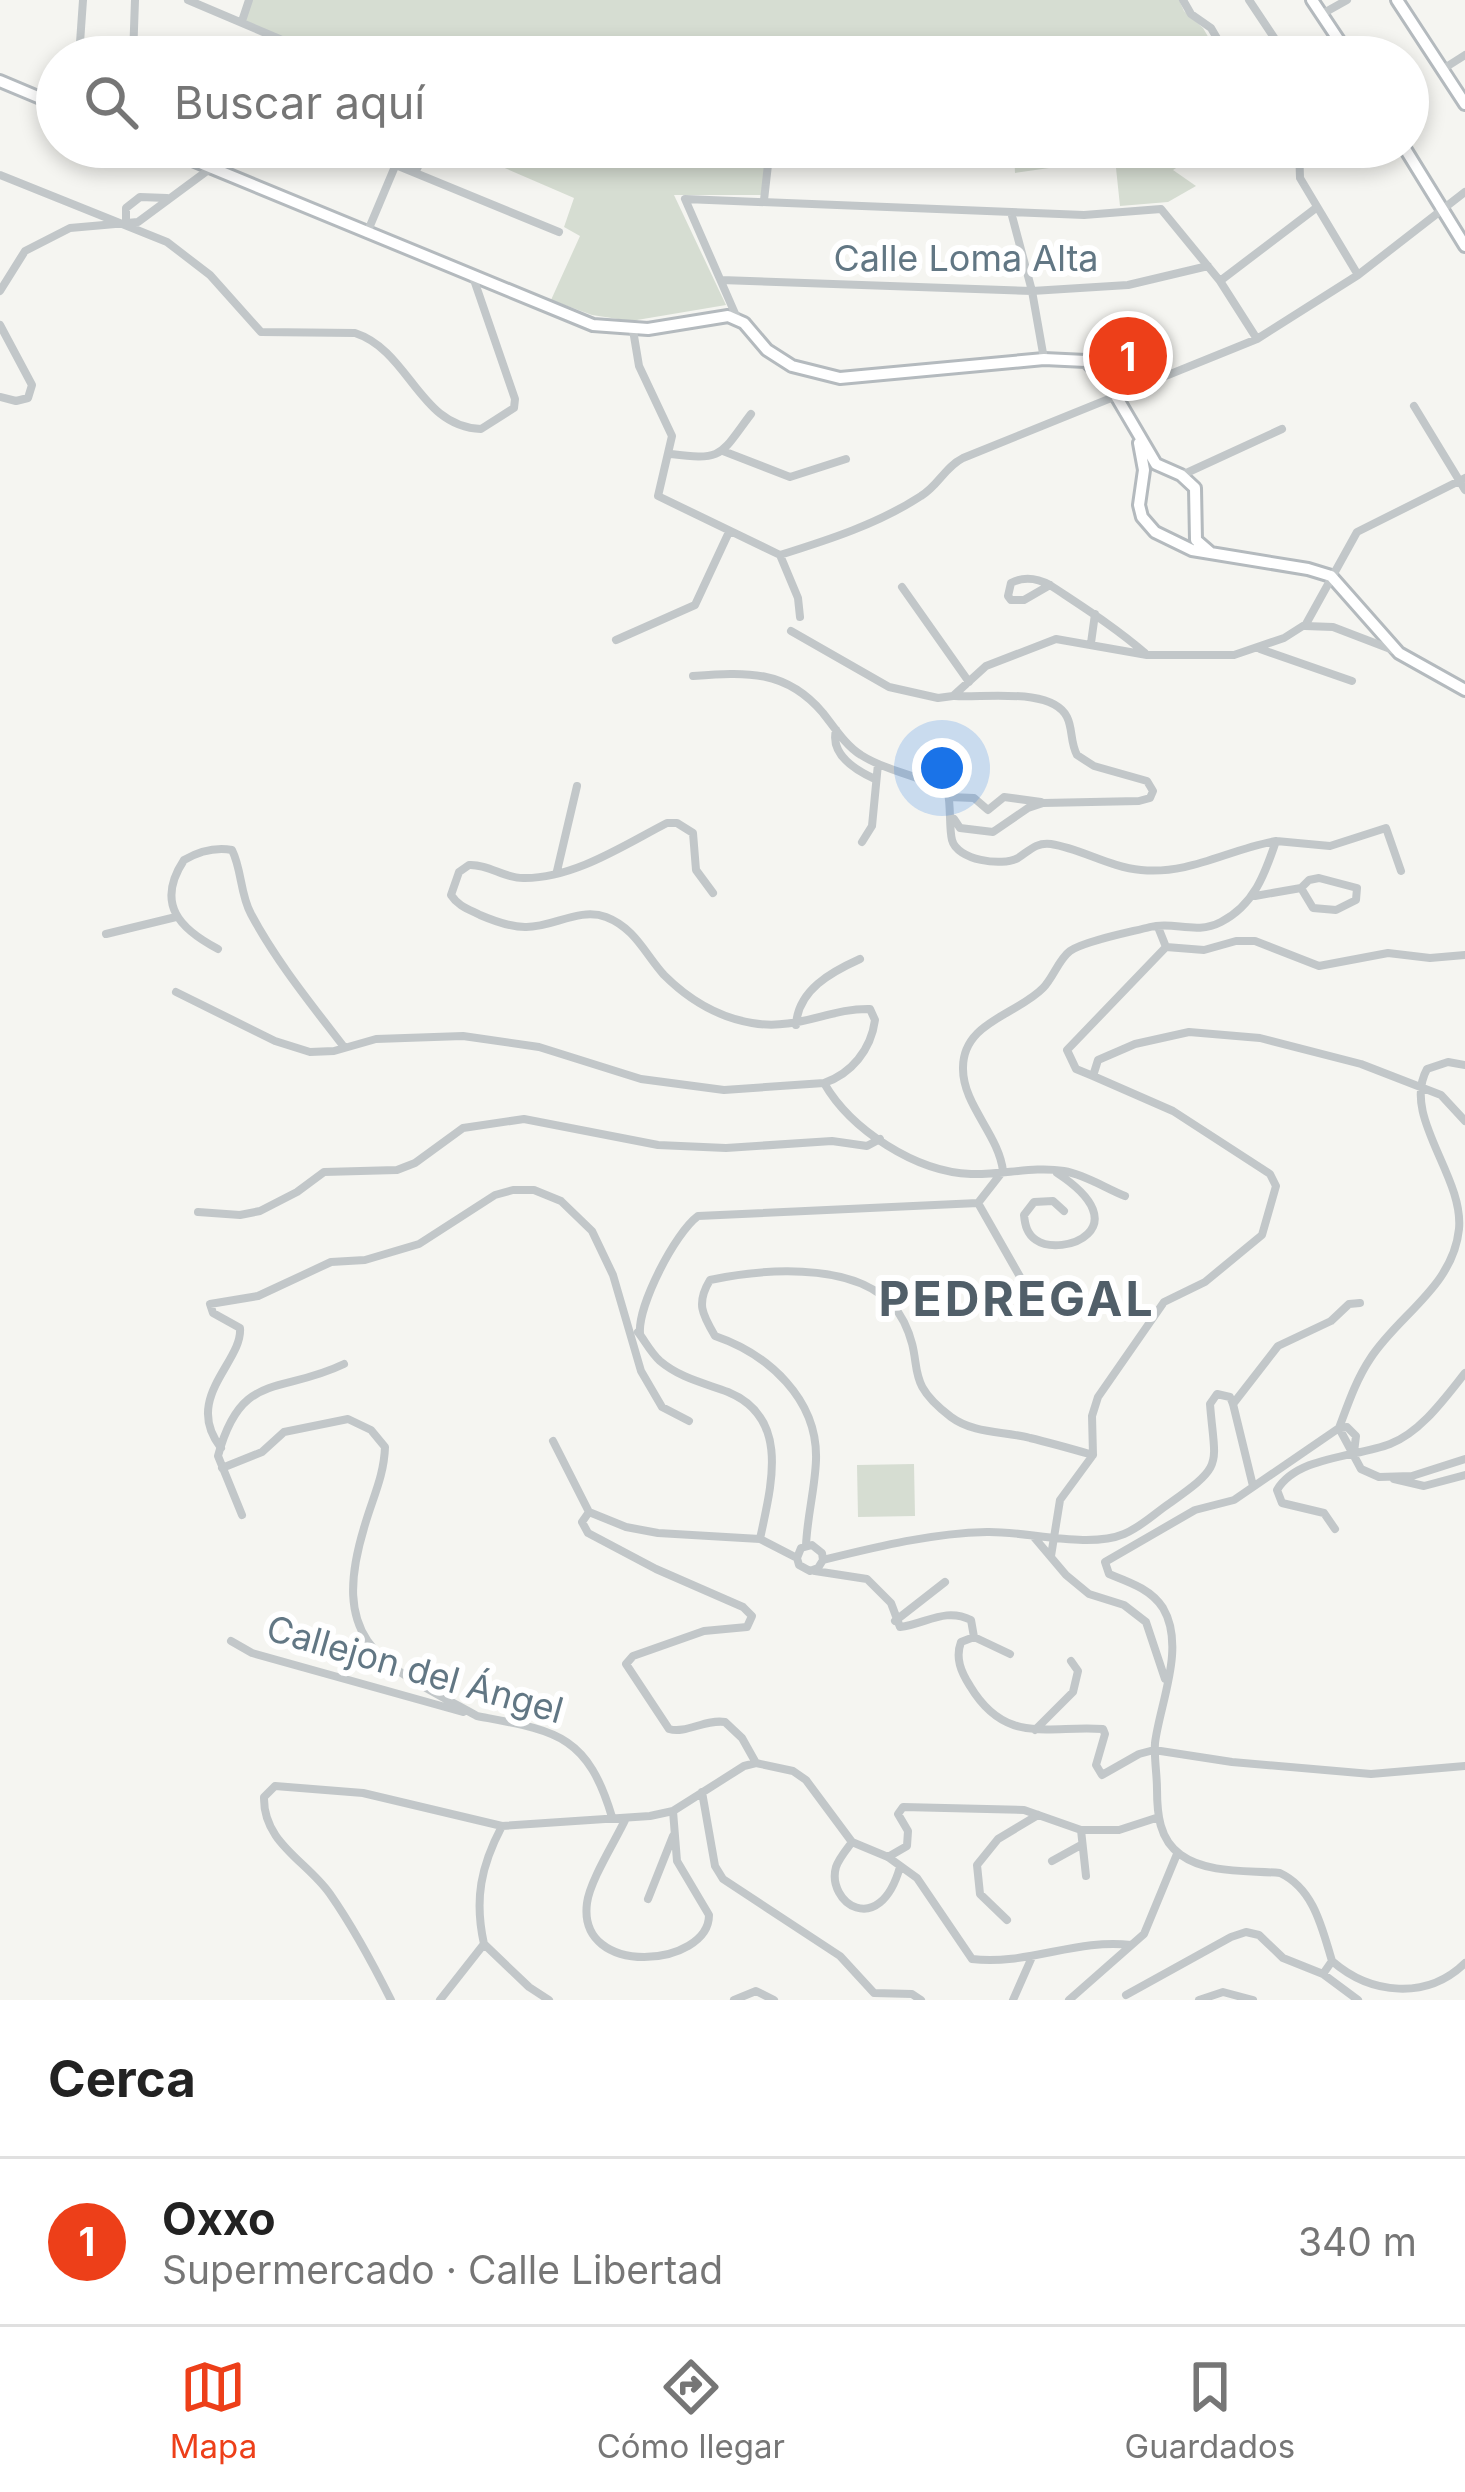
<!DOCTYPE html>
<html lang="es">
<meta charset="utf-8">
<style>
:root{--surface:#fff;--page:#f6f6f6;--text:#222;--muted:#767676;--line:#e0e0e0;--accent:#ed3f19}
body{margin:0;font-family:Inter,sans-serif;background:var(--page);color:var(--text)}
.you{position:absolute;left:942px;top:768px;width:42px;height:42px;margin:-30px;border:9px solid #fff;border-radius:50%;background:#1a73e8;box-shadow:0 0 0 18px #1a73e833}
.badge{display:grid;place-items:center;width:78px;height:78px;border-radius:50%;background:var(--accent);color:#fff;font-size:39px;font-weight:700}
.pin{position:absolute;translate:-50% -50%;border:6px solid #fff;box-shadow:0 3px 12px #0006}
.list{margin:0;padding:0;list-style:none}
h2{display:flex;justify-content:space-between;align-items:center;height:156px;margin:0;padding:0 48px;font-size:51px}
h2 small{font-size:39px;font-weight:400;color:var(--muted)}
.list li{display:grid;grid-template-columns:78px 1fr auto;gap:36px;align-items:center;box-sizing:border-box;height:168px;padding:0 48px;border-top:3px solid var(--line)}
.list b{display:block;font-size:45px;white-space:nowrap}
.list p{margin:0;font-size:39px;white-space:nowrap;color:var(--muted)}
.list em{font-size:39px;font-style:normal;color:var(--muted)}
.icon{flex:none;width:66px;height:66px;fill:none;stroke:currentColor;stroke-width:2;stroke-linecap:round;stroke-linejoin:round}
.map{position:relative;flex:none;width:1465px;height:2000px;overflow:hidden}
.search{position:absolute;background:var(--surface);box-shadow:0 6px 18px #0003;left:36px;right:36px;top:36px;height:132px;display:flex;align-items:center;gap:30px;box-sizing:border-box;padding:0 42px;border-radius:66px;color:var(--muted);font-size:45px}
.sheet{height:324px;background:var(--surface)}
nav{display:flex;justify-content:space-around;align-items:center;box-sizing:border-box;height:168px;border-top:3px solid var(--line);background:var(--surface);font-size:33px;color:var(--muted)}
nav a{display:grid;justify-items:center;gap:6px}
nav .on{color:var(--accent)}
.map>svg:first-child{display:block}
.green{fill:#d6ddd2}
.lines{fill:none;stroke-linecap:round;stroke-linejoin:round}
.secondary-casing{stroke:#b4babe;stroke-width:16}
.street{stroke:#c2c7c9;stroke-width:8}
.secondary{stroke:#fff;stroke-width:10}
.labels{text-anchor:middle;stroke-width:12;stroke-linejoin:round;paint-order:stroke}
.street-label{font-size:36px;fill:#627784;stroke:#fff}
.district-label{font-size:48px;font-weight:bold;letter-spacing:3px;fill:#515f69;stroke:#fff}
</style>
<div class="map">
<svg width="1465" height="2000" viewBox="0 0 1465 2000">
<rect width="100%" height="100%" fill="#f5f5f1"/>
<path class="green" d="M249 0H1179L1184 11 1203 28 1220 57H322L242 21Z
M456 147H768L761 195H674L726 305 631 321 592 315 551 300 580 236 564 227 574 198Z
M929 147H1209L1173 170 1196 186 1168 202 1120 206 1116 168 1077 164 1015 173 1014 152Z
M914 1464 915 1516 858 1517 857 1465Z"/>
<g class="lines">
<defs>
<path id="secondary" d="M1312 0 1350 57
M1397 0 1465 104
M0 81 57 105
M161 147 593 325 648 329 728 316 744 323 767 350 792 366 840 378 1044 359 1086 361 1109 384 1156 464 1181 475 1195 488 1196 540 1211 553
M1404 147 1465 246
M1139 443 1144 470 1139 505 1142 517 1155 532 1192 550 1308 569 1331 576 1399 653 1465 690"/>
</defs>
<use href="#secondary" class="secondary-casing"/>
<path class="street" d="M188 0 322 57
M1183 0 1191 14 1211 28 1228 57
M1249 0 1287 57
M1322 14 1347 0
M242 21 249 0
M79 57 83 0
M133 57 135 0
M1327 57 1343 46
M1443 69 1465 55
M352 147 559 232
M833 147 926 154
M1299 147 1300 178 1358 275
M416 171 427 147
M0 175 167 242 210 275 261 332 355 333C410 351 419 427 481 429L514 408 515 399 473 277
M764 200 770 147
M1011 212 1032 291 1044 359
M126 220V208L140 197 167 198
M367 233 396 164
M721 280 1032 291 1128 285 1208 266
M1220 281 1316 208
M0 291 25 251 70 228 138 222 211 168
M737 318 685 199 1084 215 1161 209 1220 281 1257 339
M0 325 32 385 28 398 16 401 0 397
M633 330 639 366 672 436 658 496 780 555 798 598 800 617
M1414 406 1465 490
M723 451 790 477 846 459
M671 454C724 461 720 455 751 414
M1182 475 1282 429
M780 555C828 540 878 524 921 496 938 486 945 467 963 458L1257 339 1358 275 1465 192
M1050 585 1024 600H1011L1008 596 1011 583C1024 576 1037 578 1050 585 1083 607 1115 627 1145 653
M902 587 969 682
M1305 626 1333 627 1393 650
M791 631 889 687 938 698 953 696 986 666 1056 639 1147 655H1234L1284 638 1306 624 1357 532 1465 478
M616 640 695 605 729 532
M1091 643 1095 614
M1260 649 1352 681
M693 676C746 672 786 669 823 713 834 727 846 746 861 755 889 773 917 773 948 793 951 807 949 828 952 840 957 860 1002 867 1018 858 1029 851 1036 842 1051 844 1082 849 1109 867 1141 870 1190 875 1229 849 1276 841
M836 730C830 755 855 770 875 779
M949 797 974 798 988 810 1004 797 1041 802
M954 819 960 828 993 832 1028 808 1043 803 1139 801 1150 798 1153 791 1147 781 1094 766 1077 755C1070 742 1073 729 1067 717 1052 687 984 698 955 696
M862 842 872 826 878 764
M557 871 577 786
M1319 878 1357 888 1356 900 1336 910 1313 908 1301 888 1309 880Z
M713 893 696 870 693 833 677 823H667C624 845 575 878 525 878 505 879 489 864 469 865L459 872 451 895C458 906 468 909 480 915 494 921 510 927 525 927 552 928 579 907 606 917 635 928 645 954 664 975 689 1000 717 1017 752 1023 797 1031 829 1008 870 1009L875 1020C871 1050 851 1074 824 1083 851 1130 916 1172 971 1174 1002 1175 1034 1166 1064 1171 1086 1175 1105 1188 1125 1196
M1255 896 1301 888
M1158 927 1166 947 1204 950 1236 941H1255L1319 966 1388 953 1430 958 1465 955
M106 934 176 917
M1166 947 1067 1050 1076 1069 1093 1076 1098 1060 1135 1044 1189 1032 1260 1038 1361 1064 1441 1095 1465 1121
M218 949C180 929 155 904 184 860 198 852 215 847 232 850 242 870 240 894 251 914 276 961 311 1004 344 1047
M176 992 275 1041 310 1052 334 1051 376 1039 463 1036 539 1047 641 1079 724 1090 824 1083
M796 1025C798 990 831 972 860 959
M1057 1173C1141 1228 1062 1258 1036 1240 1027 1234 1025 1225 1024 1215L1034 1202 1053 1201 1064 1211
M978 1203 1027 1289
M198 1212 240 1215 260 1211 297 1192 324 1172 397 1170 415 1163 463 1128 524 1119 658 1145 726 1148 832 1141 867 1146 880 1139
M638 1332C645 1341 651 1353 660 1361 680 1378 704 1383 728 1392 791 1418 771 1486 760 1539
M640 1333C638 1305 675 1233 698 1216L978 1203 1003 1171C999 1135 963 1105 963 1069 962 1022 1017 1015 1043 988 1053 978 1059 959 1070 951 1084 941 1131 932 1150 927 1174 921 1196 935 1221 922 1254 905 1265 874 1276 841L1330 846 1386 828 1401 871
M1233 1404 1278 1346 1331 1321 1349 1304 1360 1303
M1339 1428 1234 1500 1195 1510 1105 1562 1109 1574C1129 1582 1151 1589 1163 1608 1186 1647 1160 1703 1155 1743 1154 1759 1157 1774 1157 1789 1157 1813 1159 1840 1181 1855 1207 1874 1249 1870 1280 1873 1314 1889 1322 1928 1332 1961 1371 1995 1427 2000 1465 1963
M1339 1428C1348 1404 1356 1380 1370 1359 1398 1315 1453 1287 1459 1229 1464 1176 1401 1116 1427 1069L1448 1062 1465 1065
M1339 1428 1361 1469 1379 1477 1412 1476 1465 1459
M1339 1428 1347 1427 1356 1436 1354 1452
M553 1441 589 1512
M221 1448C182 1398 243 1362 240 1328L213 1313 210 1304 258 1296 331 1262 365 1260 419 1244 495 1195 513 1190H534L561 1201 592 1231 613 1275 641 1371 662 1407 689 1421
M222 1468 262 1452 284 1432 348 1419 371 1430 385 1447C384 1477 372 1499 364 1528 328 1647 385 1665 477 1716
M1394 1479 1424 1486 1465 1475
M589 1512 582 1522 588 1533 656 1569 743 1607 752 1616 747 1627 704 1631 633 1656 626 1664 669 1729C686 1734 705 1719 725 1722L742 1738 756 1763
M589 1512 626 1527 658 1533 760 1539 797 1558
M242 1515 218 1456C241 1370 280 1395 344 1364
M1335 1529 1324 1513 1282 1503 1277 1490C1297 1456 1357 1457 1390 1444 1421 1432 1445 1398 1465 1373
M1033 1536 1066 1575 1089 1594 1124 1605 1146 1622 1165 1679
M806 1546C807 1517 815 1489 816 1460 818 1399 768 1354 715 1336 702 1314 696 1303 710 1280 767 1268 873 1259 904 1322 926 1367 901 1379 951 1417 974 1434 1004 1431 1030 1438 1051 1443 1072 1449 1093 1455
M1051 1556 1060 1500 1093 1455 1092 1416 1098 1397 1164 1302 1205 1282 1262 1235 1276 1186 1270 1174 1173 1111 1093 1076
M823 1560 822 1553 812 1545 801 1548 797 1558 799 1565 810 1571 818 1568 823 1560C876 1547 932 1533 987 1532 1027 1531 1088 1549 1124 1534 1141 1527 1155 1513 1170 1503 1225 1464 1215 1467 1210 1404L1217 1394 1230 1397 1233 1404 1253 1486
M815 1571 867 1579 891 1603 900 1627C926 1624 945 1607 971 1620L974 1637
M895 1621 945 1582
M231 1641 252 1653 463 1712
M1010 1654 974 1637 961 1642C955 1658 961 1672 970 1686 1006 1746 1048 1725 1103 1729L1105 1734 1096 1765 1102 1775 1139 1754 1154 1750 1232 1762 1371 1774 1465 1766
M477 1716C555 1731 587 1733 612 1817
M1035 1730 1073 1692 1078 1671 1071 1661
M702 1792 715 1866 723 1879 840 1956 874 1993 912 1994 921 2000
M626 1818C616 1840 590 1880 587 1903 577 1979 709 1967 709 1915L677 1861 673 1811
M1081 1830 1086 1876
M852 1842C847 1849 839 1858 836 1867 826 1902 879 1940 900 1867
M888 1857 907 1846 908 1831 898 1814 903 1807 1024 1810 1081 1830H1119L1156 1818
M1052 1861 1081 1845
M648 1899 673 1836
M1007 1920 980 1894 977 1865 998 1839 1038 1815
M484 1944 529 1987 549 2000
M1323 1974 1358 2000
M1126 1995 1231 1937 1246 1932 1259 1935 1283 1958 1323 1974 1332 1961
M391 2000C373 1964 353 1927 330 1894 307 1861 263 1843 264 1797L275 1786 363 1793 502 1826 650 1816 673 1811 744 1766 756 1763 793 1771 806 1780 852 1842 888 1857 917 1878 972 1959C1025 1966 1078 1938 1131 1945
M440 2000 484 1944C474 1899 481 1866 502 1826
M734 2000 756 1991 774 2000
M1013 2000 1032 1957
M1069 2000 1144 1934 1177 1854
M1199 2000 1223 1992 1253 2000"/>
<use href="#secondary" class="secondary"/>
</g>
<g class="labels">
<g class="street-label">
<text x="966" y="271">Calle Loma Alta</text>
<text transform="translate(415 1669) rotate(16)" y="13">Callejon del Ángel</text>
</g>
<g class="district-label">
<text x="1017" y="1316">PEDREGAL</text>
</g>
</g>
</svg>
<div class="you"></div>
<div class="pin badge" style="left:1128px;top:356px">1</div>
<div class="search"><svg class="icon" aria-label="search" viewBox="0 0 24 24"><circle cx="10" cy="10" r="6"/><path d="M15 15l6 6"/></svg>Buscar aquí</div>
</div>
<section class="sheet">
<h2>Cerca<small></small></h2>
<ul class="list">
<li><span class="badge">1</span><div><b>Oxxo</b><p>Supermercado · Calle Libertad</p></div><em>340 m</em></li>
</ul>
</section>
<nav>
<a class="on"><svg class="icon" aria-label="map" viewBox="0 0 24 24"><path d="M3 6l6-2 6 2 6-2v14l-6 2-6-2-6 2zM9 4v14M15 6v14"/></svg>Mapa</a>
<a><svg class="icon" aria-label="directions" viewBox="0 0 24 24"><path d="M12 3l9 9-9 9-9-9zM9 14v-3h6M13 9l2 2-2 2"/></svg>Cómo llegar</a>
<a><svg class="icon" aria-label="saved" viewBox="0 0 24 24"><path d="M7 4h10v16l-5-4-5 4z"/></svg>Guardados</a>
</nav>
